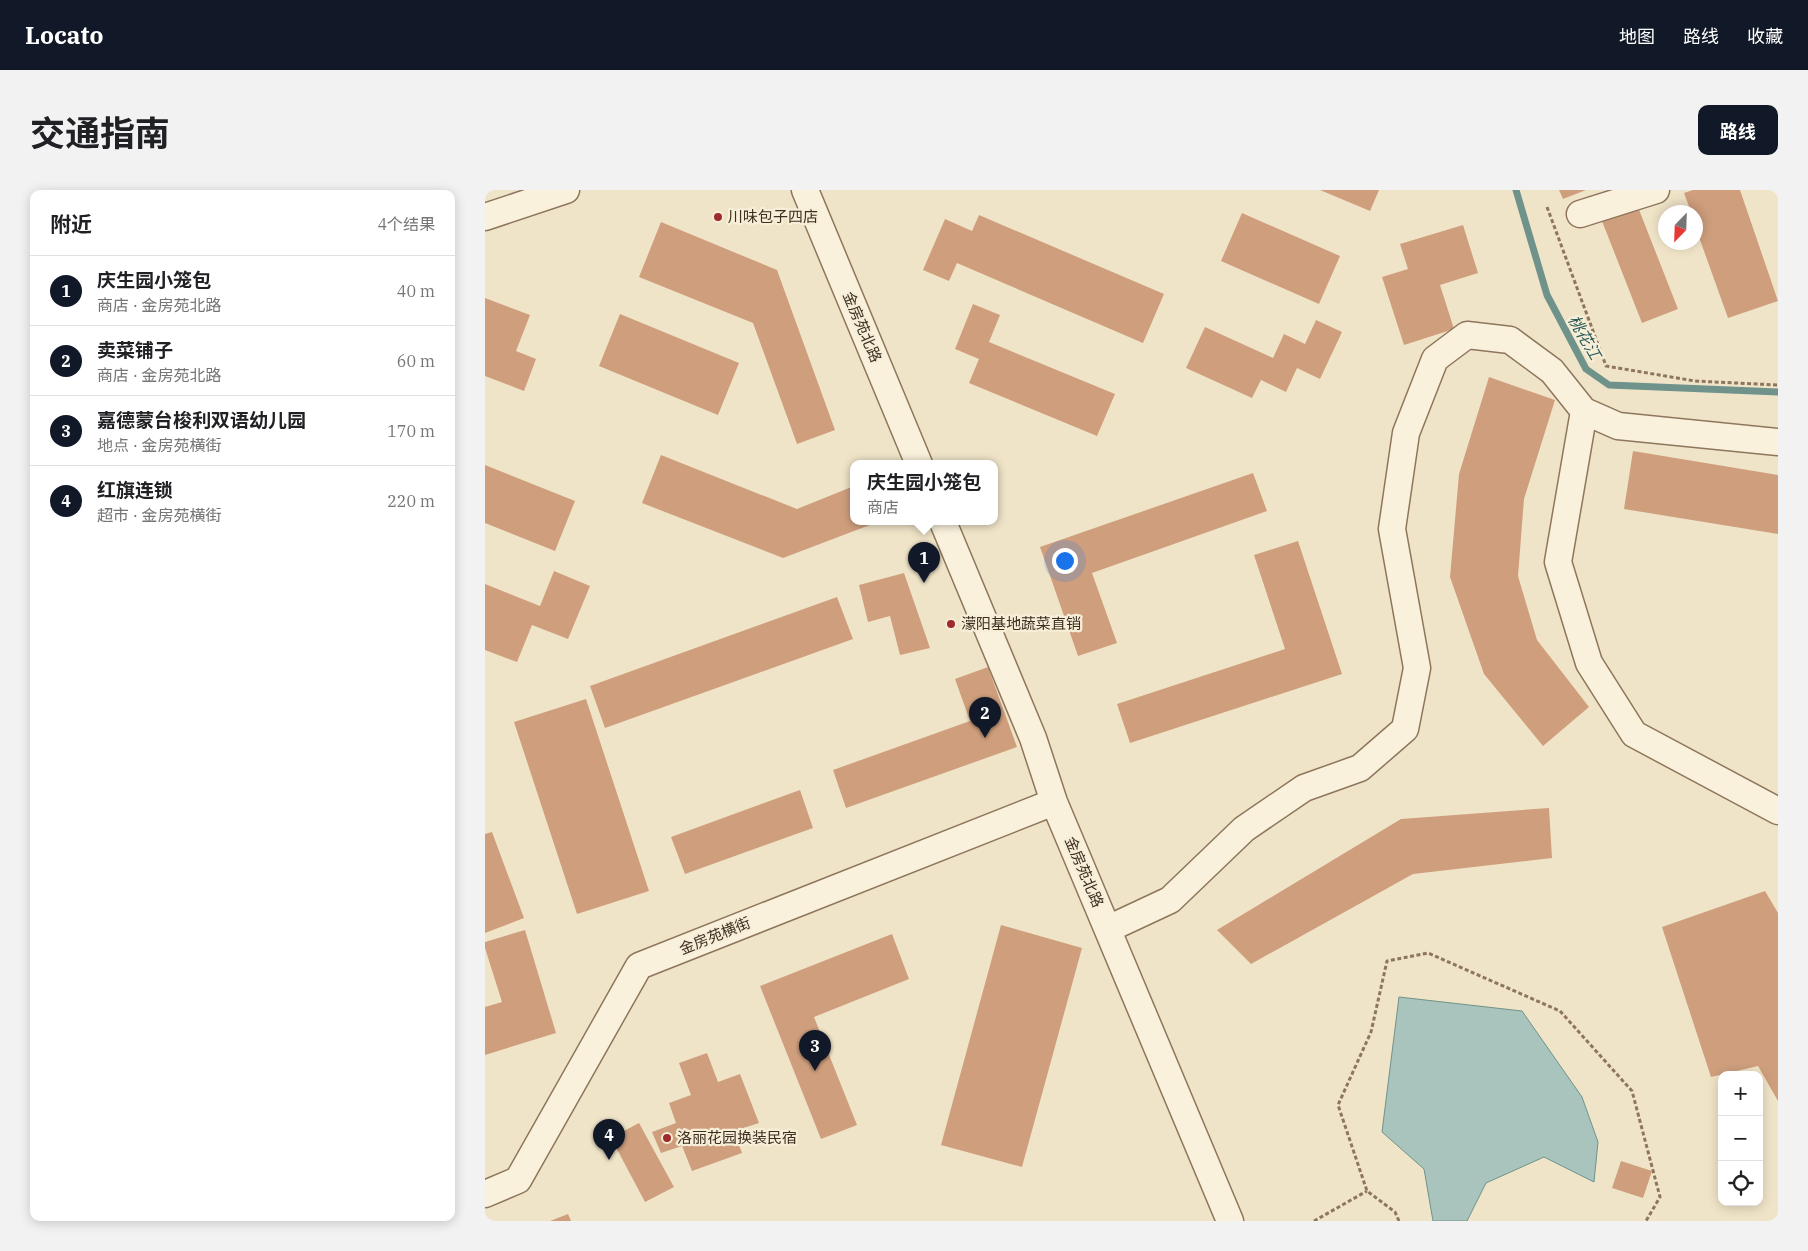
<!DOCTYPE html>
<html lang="zh">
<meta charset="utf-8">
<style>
:root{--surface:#fff;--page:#f2f2f2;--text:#202124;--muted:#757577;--line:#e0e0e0;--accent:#111827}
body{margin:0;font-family:"IBM Plex Serif","Noto Sans SC",serif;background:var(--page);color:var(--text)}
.controls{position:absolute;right:15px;bottom:15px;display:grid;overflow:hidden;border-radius:10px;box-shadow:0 2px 12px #0003}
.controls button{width:45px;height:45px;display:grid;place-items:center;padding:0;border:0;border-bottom:1px solid var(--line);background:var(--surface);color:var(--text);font:25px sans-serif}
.compass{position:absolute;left:1173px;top:15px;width:45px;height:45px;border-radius:50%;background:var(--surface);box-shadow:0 2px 12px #0003;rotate:203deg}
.you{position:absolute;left:579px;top:370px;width:18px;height:18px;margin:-12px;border:4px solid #fff;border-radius:50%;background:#1a73e8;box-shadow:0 0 0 8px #1a73e833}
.badge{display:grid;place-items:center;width:32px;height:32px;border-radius:50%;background:var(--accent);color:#fff;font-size:16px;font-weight:700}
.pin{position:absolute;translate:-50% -41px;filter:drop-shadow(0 1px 2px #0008)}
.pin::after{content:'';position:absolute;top:26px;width:18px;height:15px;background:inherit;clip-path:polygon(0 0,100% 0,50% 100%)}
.popup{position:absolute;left:365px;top:270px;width:148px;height:65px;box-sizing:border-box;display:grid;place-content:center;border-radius:10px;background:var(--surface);filter:drop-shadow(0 1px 4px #0005);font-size:16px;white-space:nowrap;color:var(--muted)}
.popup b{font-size:19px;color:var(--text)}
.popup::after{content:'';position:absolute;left:50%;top:100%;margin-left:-10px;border:10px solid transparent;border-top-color:var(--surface)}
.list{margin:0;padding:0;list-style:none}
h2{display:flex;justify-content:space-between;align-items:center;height:65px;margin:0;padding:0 20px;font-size:21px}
h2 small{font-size:16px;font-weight:400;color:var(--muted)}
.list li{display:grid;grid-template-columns:32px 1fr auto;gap:15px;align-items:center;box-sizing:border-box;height:70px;padding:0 20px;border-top:1px solid var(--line)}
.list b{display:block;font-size:19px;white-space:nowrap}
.list p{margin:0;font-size:16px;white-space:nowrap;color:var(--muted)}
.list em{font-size:16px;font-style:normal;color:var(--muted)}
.icon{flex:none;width:28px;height:28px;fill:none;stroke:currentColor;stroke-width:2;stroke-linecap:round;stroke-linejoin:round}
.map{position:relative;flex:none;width:1293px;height:1031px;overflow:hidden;border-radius:10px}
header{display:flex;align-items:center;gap:30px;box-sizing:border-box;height:70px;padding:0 25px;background:var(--accent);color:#fff}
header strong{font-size:24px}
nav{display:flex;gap:28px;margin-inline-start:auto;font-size:18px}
.intro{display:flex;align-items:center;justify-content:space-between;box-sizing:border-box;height:120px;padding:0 30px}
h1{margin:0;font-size:35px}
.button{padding:12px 22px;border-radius:10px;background:var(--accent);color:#fff;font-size:18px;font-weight:700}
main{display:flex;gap:30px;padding:0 30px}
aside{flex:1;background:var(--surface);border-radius:10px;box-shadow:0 2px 12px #0003}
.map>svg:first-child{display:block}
.water{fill:#a9c4bc;stroke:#6f938a}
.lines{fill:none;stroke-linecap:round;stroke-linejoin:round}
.stream{stroke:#6f938a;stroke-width:7}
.building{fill:#cf9f7d}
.minor-casing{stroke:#8d765c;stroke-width:29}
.path{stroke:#8d765c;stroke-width:3;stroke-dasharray:4 2.5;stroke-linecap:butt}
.minor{stroke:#faf1dc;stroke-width:26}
.poi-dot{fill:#9e2a2b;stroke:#f7eed8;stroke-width:2}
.labels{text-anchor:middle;stroke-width:4.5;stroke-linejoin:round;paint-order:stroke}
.poi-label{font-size:15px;fill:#3d2e20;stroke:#f7eed8;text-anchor:start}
.street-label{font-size:15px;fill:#3d2e20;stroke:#f7eed8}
.water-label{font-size:16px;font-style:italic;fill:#2f5d5a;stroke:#f7eed8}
</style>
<header>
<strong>Locato</strong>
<nav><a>地图</a><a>路线</a><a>收藏</a></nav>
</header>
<div class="intro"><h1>交通指南</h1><a class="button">路线</a></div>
<main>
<aside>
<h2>附近<small>4个结果</small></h2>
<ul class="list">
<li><span class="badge">1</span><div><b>庆生园小笼包</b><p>商店 · 金房苑北路</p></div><em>40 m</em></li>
<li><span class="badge">2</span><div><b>卖菜铺子</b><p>商店 · 金房苑北路</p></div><em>60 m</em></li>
<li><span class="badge">3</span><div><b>嘉德蒙台梭利双语幼儿园</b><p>地点 · 金房苑横街</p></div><em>170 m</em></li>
<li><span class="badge">4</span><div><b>红旗连锁</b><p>超市 · 金房苑横街</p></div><em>220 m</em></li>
</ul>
</aside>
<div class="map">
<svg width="1293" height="1031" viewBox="0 0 1293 1031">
<rect width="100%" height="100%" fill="#f0e4c8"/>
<path class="water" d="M914 807 1037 821 1097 907 1113 952 1109 992 1059 967 1001 993 982 1031H948L939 979 897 942Z"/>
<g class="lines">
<path class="stream" d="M1031 0 1062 105 1101 179 1124 195 1293 202"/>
</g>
<path class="building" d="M835 0H894L885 21Z
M1074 0H1101L1078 9Z
M1208 0H1255L1293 111 1243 128 1210 36V22H1206L1199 3Z
M1151 12 1193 119 1157 133 1115 26Z
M757 23 855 66 834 114 736 71Z
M494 25 679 104 658 153 472 73 464 91 438 80 460 29 487 41Z
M176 32 292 80 350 240 312 254 268 133 154 87Z
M978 35 993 83 955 95 969 139 919 155 897 87 923 79 915 54Z
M0 108 45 125 31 161 51 169 39 201 0 186Z
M488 114 515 125 504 152 630 204 612 246 484 193 494 169 470 159Z
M135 124 254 173 233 225 114 176Z
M831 130 857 142 835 189 812 178 801 202 776 190 767 208 701 178 720 137 788 168 799 144 820 154Z
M1004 187 1070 210 1039 309 1033 386 1052 450 1104 517 1058 556 999 484 965 387 974 284Z
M1148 261 1293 285V344L1139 319Z
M176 265 312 319 369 296V332H389L390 333 298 368 157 313Z
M0 275 90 311 70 361 0 333Z
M768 283 782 321 607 383 632 453 593 466 555 357Z
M813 351 857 484 645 553 632 514 800 459 769 365Z
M69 381 105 396 83 449 47 435 32 472 0 460V394L55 416Z
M419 383 445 458 415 465 405 426 383 432 374 395Z
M352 407 368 449 120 538 105 496Z
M503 477 532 557 361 618 348 580 485 531 470 489Z
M101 509 164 701 92 724 29 532Z
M315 600 328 638 200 684 186 647Z
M1064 618 1067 668 928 684 766 774 732 740 916 629Z
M7 642 39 728 0 743V644Z
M1280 701 1293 723V911L1273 876 1226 887 1177 737Z
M516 735 597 758 537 977 456 955Z
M40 740 71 843 0 865V817L17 812 0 758V752Z
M407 744 424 789 329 827 372 935 336 949 275 796Z
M222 863 233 892 255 884 274 933 249 941 257 963 207 981 197 956 176 963 167 942 191 933 184 913 206 905 194 873Z
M154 933 189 997 160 1012 126 948Z
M1136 971 1167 981 1158 1008 1127 998Z
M83 1024 86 1031H65Z"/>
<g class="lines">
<defs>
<path id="minor" d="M320 0 434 274
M1095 24 1171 0
M0 27 81 0
M1099 221 1073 372 1104 473 1149 544 1293 621
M458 332 548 548 569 612 745 1031
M623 739 685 710 759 639 819 598 875 578 920 539 932 478 907 339 921 243 950 169 982 145 1025 150 1067 181 1099 221 1133 236 1293 252
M0 1004 33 990 154 776 569 612"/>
</defs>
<use href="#minor" class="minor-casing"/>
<path class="path" d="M1062 17 1121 176 1210 191 1293 195
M829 1031 882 1001
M914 1031 910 1022 882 1001 853 915 886 842 902 771 943 763 1075 821 1147 901 1175 1007 1161 1031"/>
<use href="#minor" class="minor"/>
</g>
<g class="poi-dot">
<circle cx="233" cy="27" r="5"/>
<circle cx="466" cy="434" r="5"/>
<circle cx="182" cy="948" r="5"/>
</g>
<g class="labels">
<g class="poi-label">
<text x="243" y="32">川味包子四店</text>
<text x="476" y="439">濛阳基地蔬菜直销</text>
<text x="192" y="953">洛丽花园换装民宿</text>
</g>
<g class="street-label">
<text transform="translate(377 137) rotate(67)" y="5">金房苑北路</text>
<text transform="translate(599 682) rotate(67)" y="5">金房苑北路</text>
<text transform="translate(230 746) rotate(-22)" y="5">金房苑横街</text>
</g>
<g class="water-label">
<text transform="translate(1100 147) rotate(60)" y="6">桃花江</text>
</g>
</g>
</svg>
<div class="controls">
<button>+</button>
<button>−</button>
<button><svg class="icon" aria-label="locate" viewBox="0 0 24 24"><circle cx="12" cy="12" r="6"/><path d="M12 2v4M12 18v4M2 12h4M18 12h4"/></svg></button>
</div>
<svg class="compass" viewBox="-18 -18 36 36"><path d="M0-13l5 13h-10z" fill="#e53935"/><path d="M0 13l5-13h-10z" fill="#757577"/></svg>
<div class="you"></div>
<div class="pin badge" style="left:439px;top:393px">1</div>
<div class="popup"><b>庆生园小笼包</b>商店</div>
<div class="pin badge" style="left:500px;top:548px">2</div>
<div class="pin badge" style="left:330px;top:881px">3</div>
<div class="pin badge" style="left:124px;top:970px">4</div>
</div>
</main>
